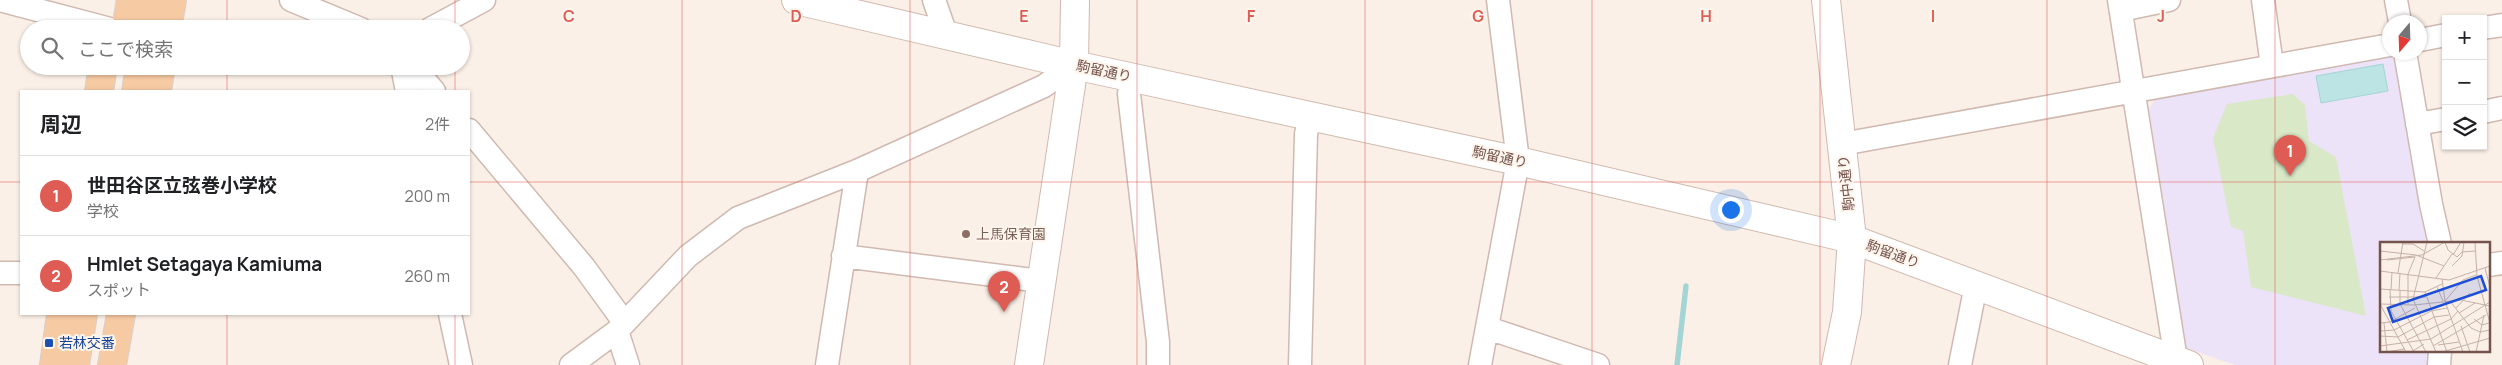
<!DOCTYPE html>
<html lang="ja">
<meta charset="utf-8">
<style>
:root{--surface:#fff;--page:#f6f6f6;--text:#202124;--muted:#757577;--line:#e0e0e0;--accent:#de5c53}
body{margin:0;font-family:Manrope,"Noto Sans JP",sans-serif;background:var(--page);color:var(--text)}
.controls{position:absolute;right:15px;top:15px;display:grid;overflow:hidden;border-radius:0px;box-shadow:0 1px 4px #0004}
.controls button{width:45px;height:45px;display:grid;place-items:center;padding:0;border:0;border-bottom:1px solid var(--line);background:var(--surface);color:var(--text);font:25px sans-serif}
.compass{position:absolute;left:2382px;top:15px;width:45px;height:45px;border-radius:50%;background:var(--surface);box-shadow:0 1px 4px #0004;rotate:199deg}
.you{position:absolute;left:1730px;top:209px;width:18px;height:18px;margin:-12px;border:4px solid #fff;border-radius:50%;background:#1a73e8;box-shadow:0 0 0 8px #1a73e833}
.badge{display:grid;place-items:center;width:32px;height:32px;border-radius:50%;background:var(--accent);color:#fff;font-size:16px;font-weight:700}
.pin{position:absolute;translate:-50% -41px;filter:drop-shadow(0 1px 2px #0008)}
.pin::after{content:'';position:absolute;top:26px;width:18px;height:15px;background:inherit;clip-path:polygon(0 0,100% 0,50% 100%)}
.list{margin:0;padding:0;list-style:none}
h2{display:flex;justify-content:space-between;align-items:center;height:65px;margin:0;padding:0 20px;font-size:21px}
h2 small{font-size:16px;font-weight:400;color:var(--muted)}
.list li{display:grid;grid-template-columns:32px 1fr auto;gap:15px;align-items:center;box-sizing:border-box;height:80px;padding:0 20px;border-top:1px solid var(--line)}
.list b{display:block;font-size:19px;white-space:nowrap}
.list p{margin:0;font-size:16px;white-space:nowrap;color:var(--muted)}
.list em{font-size:16px;font-style:normal;color:var(--muted)}
.icon{flex:none;width:28px;height:28px;fill:none;stroke:currentColor;stroke-width:2;stroke-linecap:round;stroke-linejoin:round}
.map{position:relative;flex:none;width:2502px;height:365px;overflow:hidden}
.search{position:absolute;background:var(--surface);box-shadow:0 1px 4px #0004;left:20px;top:20px;width:450px;height:55px;display:flex;align-items:center;gap:12px;box-sizing:border-box;padding:0 18px;border-radius:28px;color:var(--muted);font-size:19px}
.panel{position:absolute;background:var(--surface);box-shadow:0 1px 4px #0004;left:20px;top:90px;width:450px;height:225px;border-radius:0px}
.map>svg:first-child{display:block}
.education{fill:#ede3f8}
.green{fill:#d9e8c6}
.water{fill:#bce4e4;stroke:#a3d5d5}
.lines{fill:none;stroke-linecap:round;stroke-linejoin:round}
.stream{stroke:#a3d5d5;stroke-width:5.5}
.street-casing{stroke:#cfb9b1;stroke-width:25}
.secondary-casing{stroke:#d1b8ae;stroke-width:30}
.primary-casing{stroke:#d8cfcd;stroke-width:30}
.street{stroke:#fff;stroke-width:22}
.secondary{stroke:#fff;stroke-width:28}
.primary{stroke:#f6caa3;stroke-width:28}
.grid{fill:none;stroke:#de5c53;stroke-width:1;stroke-opacity:0.55}
.education-dot{fill:#8d6e63;stroke:#fef5ed;stroke-width:2}
.transit-dot{fill:#1a4fb4;stroke:#fef5ed;stroke-width:2}
.labels{text-anchor:middle;stroke-width:4;stroke-linejoin:round;paint-order:stroke}
.street-label{font-size:14px;fill:#74544d;stroke:#fef5ed}
.education-label{font-size:14px;fill:#785e54;stroke:#fef5ed;text-anchor:start}
.transit-label{font-size:14px;fill:#164399;stroke:#fef5ed;text-anchor:start}
.inset-road{fill:none;stroke:#c5b2a9;stroke-width:1}
.view{fill:#1d4ed8;fill-opacity:0.15;stroke:#1d4ed8;stroke-width:2.5}
.inset-edge{fill:none;stroke:#74544d;stroke-width:2.5}
.grid-label{font-size:16px;text-anchor:middle;font-weight:bold;fill:#de5c53;stroke:#fef5ed;stroke-width:4;stroke-linejoin:round;paint-order:stroke}
</style>
<div class="map">
<svg width="2502" height="365" viewBox="0 0 2502 365">
<rect width="100%" height="100%" fill="#fbf0e7"/>
<path class="education" d="M2389 54 2401 61 2432 244H2381V351H2430L2429 365H2235L2186 348 2149 108 2156 98Z"/>
<path class="green" d="M2293 94 2305 105 2309 141 2336 157 2366 316 2251 287 2243 231 2231 227 2213 138 2227 104Z"/>
<path class="water" d="M2383 64 2388 91 2321 103 2316 76Z"/>
<g class="lines">
<path class="stream" d="M1677 365 1686 286"/>
<defs>
<path id="street" d="M0 0 110 29
M291 0 361 29
M934 0 946 34
M2119 0 2176 360 2174 365
M2263 0 2272 66
M2396 0 2400 22
M2121 10 2169 0
M2483 28 2502 25
M430 29 484 0
M2420 40 2446 35
M2405 52 2431 204 2440 244
M402 66 407 91
M412 66 434 91
M1132 77 1129 94 1158 342V365
M2483 112 2502 108
M2417 124 2446 119
M469 130 584 267 624 322
M1842 144 2390 45
M843 256 1040 281
M2488 265 2502 263
M0 273H21
M450 314 461 365
M1488 328 1598 365
M617 331 628 365
M571 365 617 331 688 256 738 218 857 171 1044 86 1074 65
M827 365 857 171
M1300 365 1306 134 1310 116
M1480 365 1518 161 1498 0
M1960 365 1976 285
M2439 365 2440 351"/>
<path id="secondary" d="M796 0 1074 65 1518 161 1852 239 2189 365
M1826 0 1852 239 1847 312 1836 365
M1029 365 1074 65 1075 0"/>
<path id="primary" d="M126 29 131 0
M146 29 150 0
M167 29 172 0
M99 91 103 66
M136 91 140 66
M157 91 161 66
M54 365 61 314
M75 365 83 314
M112 365 121 314"/>
</defs>
<use href="#street" class="street-casing"/>
<use href="#secondary" class="secondary-casing"/>
<use href="#primary" class="primary-casing"/>
<use href="#street" class="street"/>
<use href="#secondary" class="secondary"/>
<use href="#primary" class="primary"/>
</g>
<path class="grid" d="M227 0V29M455 0V29M682 0V365M910 0V365M1137 0V365M1365 0V365M1592 0V365M1820 0V365M2047 0V365M2275 0V365M227 66V91M455 66V91M0 182H21M469 182H2502M227 314V365M455 314V365"/>
<circle class="education-dot" cx="966" cy="234" r="5"/>
<rect class="transit-dot" x="44" y="338" width="10" height="10" rx="2.5"/>
<g class="labels">
<g class="street-label">
<text transform="translate(1104 71) rotate(12)" y="5">駒留通り</text>
<text transform="translate(1500 157) rotate(12)" y="5">駒留通り</text>
<text transform="translate(1846 183) rotate(-96)" y="5">駒中通り</text>
<text transform="translate(1893 254) rotate(20)" y="5">駒留通り</text>
</g>
<g class="education-label">
<text x="976" y="239">上馬保育園</text>
</g>
<g class="transit-label">
<text x="59" y="348">若林交番</text>
</g>
</g>
<g transform="translate(2380 242)">
<rect width="110" height="110" fill="#fbf0e7"/>
<path class="inset-road" d="M47 0 33 57 56 110M65 0 68 8 77 15 82 10 95 9M95 0 97 34 110 81M22 2H33L44 9M0 9 36 13 64 24M73 13 81 0M0 18 42 13 65 0M7 18 35 15M72 24 82 14 84 0M105 26 110 45M0 29 69 38 110 24M18 31 23 0M56 36 72 12M62 37 65 59 83 110M57 45 63 59M0 47 45 50 62 42M10 48 11 69 34 110M11 48 12 30M19 48 20 31M20 48V62L46 110M45 50 67 110M9 55H46M65 59 83 38 96 33M70 59 91 86 100 90 110 88M0 62 34 63 81 58 110 64M0 62 26 110M28 62V32L35 15M76 66 90 51M79 71 95 61M94 77 102 83 109 81M0 81 10 80 35 66M4 81 7 110M81 84 90 110M0 89 14 88 51 69 67 66M0 94 18 95 54 75 69 73M27 98 71 77 78 69M58 103 79 100M0 104 51 97 110 60M53 104 106 73M6 110 25 107M31 110 44 102M62 110 110 96M96 110 104 73"/>
<path class="view" d="M101 34 106 48 13 80 8 66Z"/>
<rect width="110" height="110" class="inset-edge"/>
</g>
<g class="grid-label">
<text x="569" y="22">C</text>
<text x="796" y="22">D</text>
<text x="1024" y="22">E</text>
<text x="1251" y="22">F</text>
<text x="1478" y="22">G</text>
<text x="1706" y="22">H</text>
<text x="1933" y="22">I</text>
<text x="2161" y="22">J</text>
</g>
</svg>
<div class="controls">
<button>+</button>
<button>−</button>
<button><svg class="icon" aria-label="layers" viewBox="0 0 24 24"><path d="M12 4l9 5-9 5-9-5zM3 14l9 5 9-5"/></svg></button>
</div>
<svg class="compass" viewBox="-18 -18 36 36"><path d="M0-13l5 13h-10z" fill="#e53935"/><path d="M0 13l5-13h-10z" fill="#757577"/></svg>
<div class="you"></div>
<div class="pin badge" style="left:2290px;top:176px">1</div>
<div class="pin badge" style="left:1004px;top:312px">2</div>
<div class="search"><svg class="icon" aria-label="search" viewBox="0 0 24 24"><circle cx="10" cy="10" r="6"/><path d="M15 15l6 6"/></svg>ここで検索</div>
<section class="panel">
<h2>周辺<small>2件</small></h2>
<ul class="list">
<li><span class="badge">1</span><div><b>世田谷区立弦巻小学校</b><p>学校</p></div><em>200 m</em></li>
<li><span class="badge">2</span><div><b>Hmlet Setagaya Kamiuma</b><p>スポット</p></div><em>260 m</em></li>
</ul>
</section>
</div>
